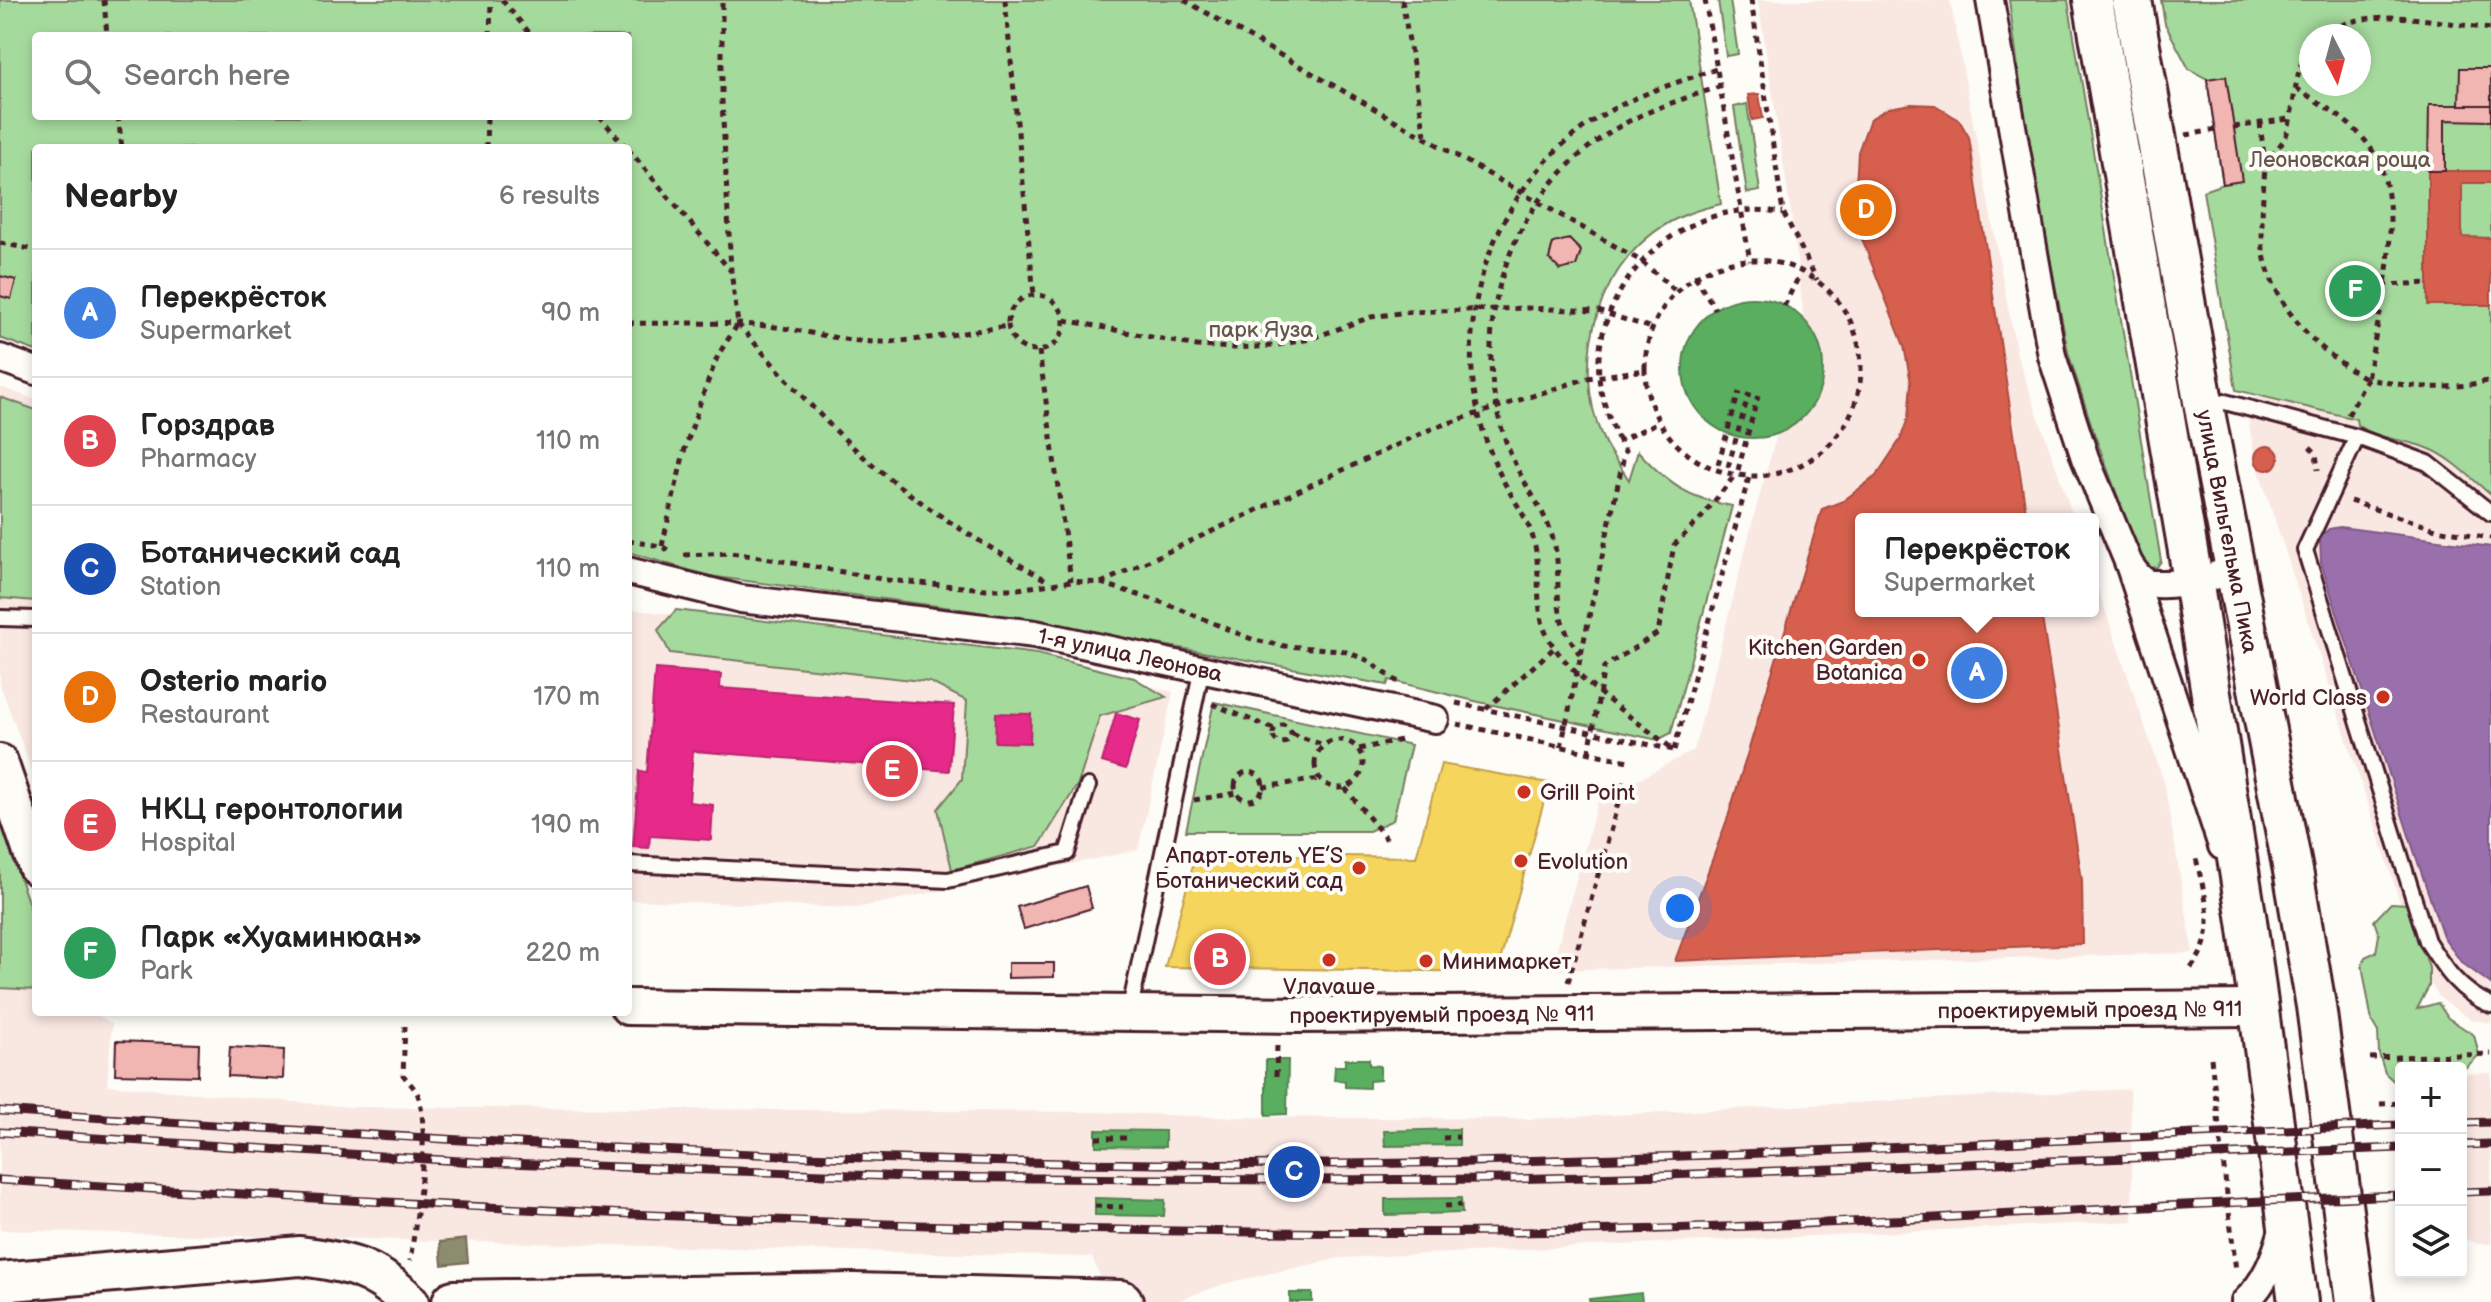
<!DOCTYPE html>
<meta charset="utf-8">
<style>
:root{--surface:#fff;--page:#f6f6f6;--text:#222;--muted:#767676;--line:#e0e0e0;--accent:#7c3aed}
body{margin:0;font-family:"Balsamiq Sans",sans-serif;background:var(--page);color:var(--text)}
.controls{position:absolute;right:24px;bottom:24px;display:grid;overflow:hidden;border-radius:8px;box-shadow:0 4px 12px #0003}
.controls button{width:72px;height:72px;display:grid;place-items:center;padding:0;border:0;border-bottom:2px solid var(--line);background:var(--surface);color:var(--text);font:40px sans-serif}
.compass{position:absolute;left:2299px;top:24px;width:72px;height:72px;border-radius:50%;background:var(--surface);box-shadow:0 4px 12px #0003;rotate:174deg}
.you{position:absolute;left:1680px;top:908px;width:28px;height:28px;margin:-20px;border:6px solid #fff;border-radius:50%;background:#1a73e8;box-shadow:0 0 0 12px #1a73e833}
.badge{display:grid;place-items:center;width:52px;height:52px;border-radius:50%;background:var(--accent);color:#fff;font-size:26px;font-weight:700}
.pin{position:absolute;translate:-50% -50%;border:4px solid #fff;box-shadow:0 2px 8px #0006}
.popup{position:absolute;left:1855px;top:513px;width:244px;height:104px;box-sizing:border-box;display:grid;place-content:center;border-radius:8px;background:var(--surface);filter:drop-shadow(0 2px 6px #0005);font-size:26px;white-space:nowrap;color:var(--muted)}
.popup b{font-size:30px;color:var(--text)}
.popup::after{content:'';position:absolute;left:50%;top:100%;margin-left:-16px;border:16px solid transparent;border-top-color:var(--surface)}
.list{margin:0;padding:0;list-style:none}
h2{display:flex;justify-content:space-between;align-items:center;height:104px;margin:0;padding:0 32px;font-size:34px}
h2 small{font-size:26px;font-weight:400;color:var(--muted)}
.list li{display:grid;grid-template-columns:52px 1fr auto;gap:24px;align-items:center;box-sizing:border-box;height:128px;padding:0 32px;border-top:2px solid var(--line)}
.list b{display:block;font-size:30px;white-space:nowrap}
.list p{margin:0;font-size:26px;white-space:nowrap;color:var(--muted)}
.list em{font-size:26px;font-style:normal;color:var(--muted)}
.icon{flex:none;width:44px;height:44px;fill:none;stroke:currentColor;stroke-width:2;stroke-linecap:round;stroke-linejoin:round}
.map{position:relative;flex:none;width:2491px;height:1302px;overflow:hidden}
.search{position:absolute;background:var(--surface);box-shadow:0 4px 12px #0003;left:32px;top:32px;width:600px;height:88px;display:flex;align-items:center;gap:20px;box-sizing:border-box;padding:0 28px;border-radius:8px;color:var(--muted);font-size:30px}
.panel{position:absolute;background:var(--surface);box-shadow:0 4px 12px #0003;left:32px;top:144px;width:600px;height:872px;border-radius:8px}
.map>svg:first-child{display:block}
.built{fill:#f9e7e2}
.green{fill:#a5da9d;stroke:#787c64;stroke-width:2;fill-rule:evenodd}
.homes{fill:#f6d55c;stroke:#c29e4d;stroke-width:2}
.shops{fill:#d6604d;stroke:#ac4c43;stroke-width:2}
.offices{fill:#9970ab;stroke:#815885;stroke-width:2}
.health{fill:#e7298a;stroke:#b8266e;stroke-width:2}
.public{fill:#5aae61;stroke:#558351;stroke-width:2}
.industry{fill:#8c8c6e;stroke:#786b5a;stroke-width:2}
.building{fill:#f1b5b2;stroke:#4a1f2b;stroke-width:2}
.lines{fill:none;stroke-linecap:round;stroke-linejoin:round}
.service-casing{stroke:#4a1f2b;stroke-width:20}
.minor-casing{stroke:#4a1f2b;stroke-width:32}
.tertiary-casing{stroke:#4a1f2b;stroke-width:40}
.secondary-casing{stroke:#4a1f2b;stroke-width:44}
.primary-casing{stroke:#4a1f2b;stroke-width:48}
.path{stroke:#4a1f2b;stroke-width:5;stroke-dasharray:6 6;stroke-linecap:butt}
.service{stroke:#fdfcf7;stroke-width:14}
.minor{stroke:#fdfcf7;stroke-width:26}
.tertiary{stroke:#fdfcf7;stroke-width:34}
.secondary{stroke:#fdfcf7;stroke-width:38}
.primary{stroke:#fdfcf7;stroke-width:42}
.rail-casing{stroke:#4a1f2b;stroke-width:9}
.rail{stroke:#fdfcf7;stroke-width:6;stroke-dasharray:18;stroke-linecap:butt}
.poi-dot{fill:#c8321e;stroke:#fdfcf7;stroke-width:3}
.labels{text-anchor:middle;stroke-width:8;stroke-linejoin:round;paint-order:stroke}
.park-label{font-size:22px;fill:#65574d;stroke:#fdfcf7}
.street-label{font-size:22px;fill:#4a1f2b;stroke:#fdfcf7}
.poi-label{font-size:22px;fill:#4a1f2b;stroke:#fdfcf7;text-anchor:end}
</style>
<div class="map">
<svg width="2491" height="1302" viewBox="0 0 2491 1302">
<rect width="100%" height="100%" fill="#fdfcf7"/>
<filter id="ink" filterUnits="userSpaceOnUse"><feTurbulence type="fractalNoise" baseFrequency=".0125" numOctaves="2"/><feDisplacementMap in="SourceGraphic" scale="16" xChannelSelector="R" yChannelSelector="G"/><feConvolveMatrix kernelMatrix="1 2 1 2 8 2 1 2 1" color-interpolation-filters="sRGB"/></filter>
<g filter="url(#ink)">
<path class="built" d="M1758 0H1950L2017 355 2074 519H1861V611H2093V575L2164 782 2193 953 1551 970 1598 801 1694 750 1756 508 1777 434 1790 428 1810 409 1821 386 1822 360 1819 345 1804 321 1793 226Z
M0 387 36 400V782L0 684Z
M2256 395 2491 451V1023L2470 1019 2440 998 2422 969 2256 462 2248 420Z
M628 609 1039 659 1173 692 1138 850 856 908 628 900Z
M0 988 36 990V1012H92L112 1024 107 1085 349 1107 1093 1112 1218 1117 1533 1119 2130 1089 2133 1221 1340 1258 1227 1283 1173 1302H1111L1092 1257 0 1230Z
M2491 1073V1244H2478L2461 1237V1074Z"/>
<path class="green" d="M0 0H1689L1721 204C1708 207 1693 211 1680 217 1599 254 1568 360 1603 439 1609 453 1621 467 1629 480L1638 451C1668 484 1687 498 1732 506L1671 733 1658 740 1479 702 1389 680 1387 685 967 610 709 576 628 552V148H36V351L0 338ZM36 36H628V116H36Z
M1718 0H1730L1738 54 1726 56Z
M2009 0H2068L2161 561 2157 567 2149 568 2143 564 2094 433 2068 352 2029 150Z
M2161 0H2491V495C2472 479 2452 458 2430 449 2406 439 2379 440 2357 425L2356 419 2236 390 2203 191 2223 184 2207 79 2189 69 2165 24ZM2311 36H2359V84H2311Z
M1747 104 1760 191 1747 193 1734 107Z
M0 397 36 410V539L33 541 35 601 0 598Z
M676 610 1037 654 1134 678 1166 697 1100 716 1078 784 1039 846 952 870 938 809 962 779 967 701 930 682 670 653 658 630Z
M1214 702 1411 745 1393 820 1369 831H1186Z
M0 821 36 925V990L0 988Z
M2391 903 2408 904 2429 968V986L2417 1009 2438 1003 2448 1018 2474 1035 2479 1055 2461 1072V1068H2401V1088L2385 1073 2379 1054 2378 1032 2372 1022 2362 965 2365 957 2376 952 2379 935 2374 921Z"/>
<path class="homes" d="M1441 764 1549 783 1497 972 1165 967 1196 854 1416 857Z"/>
<path class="shops" d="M1759 94 1763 118 1752 120 1748 95Z
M1911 104 1935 105 1959 120 1969 137 2027 519H1861V611H2041L2082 880 2083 944 1675 961 1728 817 1822 509 1843 501 1876 476 1900 440 1908 418 1911 383 1904 346 1854 219 1858 152 1870 119 1889 108Z
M2428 171H2491V183H2462V237L2491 238V305H2428Z
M2255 458a12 12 0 1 1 24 0a12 12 0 1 1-24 0Z"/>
<path class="offices" d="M2340 527 2491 547V984L2461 962 2443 936 2413 848 2321 563 2320 537 2329 529Z"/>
<path class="health" d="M655 669 721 674 720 688 954 705 949 771 693 751 689 802 713 805 711 840 650 836 649 848 633 847 639 771 647 772Z
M996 713 1031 714 1030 743 995 742Z
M1116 713 1140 720 1126 769 1102 762Z"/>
<path class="public" d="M1683 368a70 70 0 1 1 140 0a70 70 0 1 1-140 0Z
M1345 1059H1369V1065L1380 1066V1080L1369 1081V1088L1345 1087V1081L1334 1080 1335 1066H1345Z
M1266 1060H1288L1287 1114 1266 1115Z
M1459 1129V1145L1385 1146 1384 1131Z
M1096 1130 1165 1131V1147L1096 1146Z
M1095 1198 1165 1200 1164 1216 1095 1215Z
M1461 1198 1462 1213 1385 1215V1199Z
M1290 1293H1312V1302H1290Z
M1641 1293 1642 1302H1590L1589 1299Z"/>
<path class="industry" d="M466 1239 468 1262 442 1265 440 1242Z"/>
<path class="building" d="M2460 68H2491V105H2459Z
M2226 76 2242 181 2223 184 2207 79Z
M2429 105H2491V121L2445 120V171H2428Z
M1569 239 1581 251 1576 266 1560 270 1549 259 1553 243Z
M0 276 16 280 11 299 0 296Z
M1086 886 1092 908 1024 929 1017 907Z
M1008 963H1054V977L1008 978Z
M116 1041 199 1044 198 1076 115 1074Z
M230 1047 284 1050 283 1079 228 1076Z"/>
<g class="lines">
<defs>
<path id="service" d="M2206 406 2225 402 2357 437
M2491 513 2428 463 2357 437 2305 550 2427 941C2444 968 2460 992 2491 1005
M0 618 36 619
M628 864 948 880 1067 853 1088 786
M1129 1013 1202 668"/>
<g id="minor">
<path d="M1990 0 2052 356 2085 458 2129 564 2222 846"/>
<path d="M0 358 36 371"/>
<path d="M2129 564C2134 571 2138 578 2146 582 2159 588 2216 580 2226 570 2231 565 2231 559 2231 552"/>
<path id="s1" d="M628 571 741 599 1035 634 1435 719"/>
<path d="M2245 1302C2266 1282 2275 1258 2283 1230"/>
</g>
<g id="tertiary">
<path d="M0 762 36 867"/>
<path id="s2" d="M628 1007 1299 1015 2258 1008"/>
</g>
<g id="secondary">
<path d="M2093 0 2193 580 2247 921 2298 1302"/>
<path id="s3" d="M2132 0 2204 407 2294 876 2316 1006 2355 1302"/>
<path d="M0 1282 300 1256C347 1262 374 1267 409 1302"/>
</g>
<path id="primary" d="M454 1302 855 1295 1121 1302"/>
</defs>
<use href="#service" class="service-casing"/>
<use href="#minor" class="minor-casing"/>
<use href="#tertiary" class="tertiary-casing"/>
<use href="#secondary" class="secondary-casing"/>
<use href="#primary" class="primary-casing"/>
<path class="path" d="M104 0 107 36
M502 0 532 36
M1005 0 1034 295
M1184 0 1641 261 1677 292
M1402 0 1425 135
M1705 0 1750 261
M1751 0 1783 212 1817 280
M490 36 491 0
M2320 36C2370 2 2436 23 2491 29
M2296 88C2322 105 2354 122 2372 150 2410 208 2378 315 2367 379 2319 353 2276 310 2264 255 2260 238 2263 188 2265 169 2267 156 2283 146 2287 133 2296 104 2293 69 2311 45
M118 116 122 148
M599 116 627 148
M2260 123 2265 164
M2234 127 2289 119
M2186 135 2215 130
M486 148 487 116
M628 149 730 270
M0 243 36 250
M1645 368a108 108 0 1 1 216 0a108 108 0 1 1-216 0Z
M1695 276 1715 309
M2383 285 2428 283
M1008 323a28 28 0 1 1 56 0a28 28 0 1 1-56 0Z
M1784 306 1801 272
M1065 320 1197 346 1235 348 1273 346 1310 339 1371 317 1407 312 1527 308 1598 311 1652 328
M628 323C677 324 727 321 776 327 813 332 848 343 886 342 927 340 967 332 1008 326
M738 324C778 370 819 417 865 458 921 507 984 545 1048 581
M1039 351 1071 581
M2348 415 2367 379C2414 387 2443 392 2491 380
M1619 441C1610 420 1601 400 1599 377 1593 297 1661 219 1740 211 1754 209 1769 211 1783 212
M2310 447 2316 453 2318 470
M1718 464 1739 392
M1728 467 1749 393
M1738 470 1758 396
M2350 501 2436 529 2491 538
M628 541 662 546 672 553
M662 546 684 452 701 400 718 355 738 324 731 271 722 101V0
M684 555 730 553 754 556 887 580 986 589H1018L1071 581 1101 583 1167 604 1254 640 1285 646 1341 650 1367 660 1398 682
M1101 583 1433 428 1588 378 1645 370
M1580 655C1573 643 1564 631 1561 617 1555 591 1561 564 1553 539 1546 513 1529 492 1517 468 1508 450 1500 426 1496 405 1474 295 1524 180 1622 125 1652 108 1686 98 1719 87
M1456 703 1674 750
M1212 704 1274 729
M1486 709 1554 648
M1457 724 1628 761
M1273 734a9 9 0 1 1 18 0a9 9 0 1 1-18 0Z
M1292 734 1324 745
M1315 764a24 24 0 1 1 48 0a24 24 0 1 1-48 0Z
M1561 747 1625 451 1619 441 1659 422
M1670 747C1634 718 1559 671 1544 628 1533 594 1544 561 1529 527 1521 508 1508 492 1500 474 1491 455 1482 432 1478 411 1451 295 1508 164 1615 108 1647 91 1682 81 1716 69
M1359 749 1401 740
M1674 750 1749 477
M1589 753 1604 667 1658 633 1674 545 1702 517 1735 475
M1235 786a14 14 0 1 1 28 0a14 14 0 1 1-28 0Z
M1263 787 1320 779
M1345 788 1388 841
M1194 800 1237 793
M2191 968C2220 932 2205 899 2196 858
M1568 982 1624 782
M405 1026 403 1075C408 1081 415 1088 418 1095 431 1133 416 1221 410 1261
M2211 1058 2236 1271
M2370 1058 2491 1054
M1276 1076 1277 1045
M2380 1104 2401 1103
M1096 1138H1131
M1443 1138 1459 1137
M1095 1206 1123 1207
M1445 1206 1461 1205"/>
<use href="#service" class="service"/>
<use href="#minor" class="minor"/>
<use href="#tertiary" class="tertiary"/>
<use href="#secondary" class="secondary"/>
<use href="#primary" class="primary"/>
<defs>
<path id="rail" d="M0 1111C386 1137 771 1161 1158 1164 1573 1168 1987 1142 2401 1125
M2461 1123 2491 1122
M0 1132 476 1162 909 1177 1294 1180 1505 1179 1667 1175 2401 1148
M2461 1145 2491 1144
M0 1180C502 1210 1005 1237 1508 1232 1806 1229 2104 1207 2401 1195
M2461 1192 2491 1191"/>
</defs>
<use href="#rail" class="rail-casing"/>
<use href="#rail" class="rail"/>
</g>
</g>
<g class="poi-dot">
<circle cx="1919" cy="660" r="8"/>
<circle cx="2383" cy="697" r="8"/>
<circle cx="1524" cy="792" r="8"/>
<circle cx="1521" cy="861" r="8"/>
<circle cx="1359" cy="868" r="8"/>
<circle cx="1329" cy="960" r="8"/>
<circle cx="1426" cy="961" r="8"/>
</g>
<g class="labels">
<g class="park-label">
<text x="2340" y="167">Леоновская роща</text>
<text x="1261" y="337">парк Яуза</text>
</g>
<g class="street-label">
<text dy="8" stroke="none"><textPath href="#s3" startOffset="540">улица Вильгельма Пика</textPath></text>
<text dy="8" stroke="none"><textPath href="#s1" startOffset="510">1-я улица Леонова</textPath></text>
<text dy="8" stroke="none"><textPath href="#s2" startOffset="1462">проектируемый проезд № 911</textPath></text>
<text dy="8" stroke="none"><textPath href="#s2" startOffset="814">проектируемый проезд № 911</textPath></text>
</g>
<g class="poi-label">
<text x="1903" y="655">Kitchen Garden<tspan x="1903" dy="25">Botanica</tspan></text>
<text x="2367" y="705">World Class</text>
<text x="1540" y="800" text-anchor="start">Grill Point</text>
<text x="1343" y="863">Апарт-отель YE’S<tspan x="1343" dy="25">Ботанический сад</tspan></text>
<text x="1537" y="869" text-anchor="start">Evolution</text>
<text x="1442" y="969" text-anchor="start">Минимаркет</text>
<text x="1329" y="994" text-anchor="middle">Vлаvаше</text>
</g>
</g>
</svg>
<div class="controls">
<button>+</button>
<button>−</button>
<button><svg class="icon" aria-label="layers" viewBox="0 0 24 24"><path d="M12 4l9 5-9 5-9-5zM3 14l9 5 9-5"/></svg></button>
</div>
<svg class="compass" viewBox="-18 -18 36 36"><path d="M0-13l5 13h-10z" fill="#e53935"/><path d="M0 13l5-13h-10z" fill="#767676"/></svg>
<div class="you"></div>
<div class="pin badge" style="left:1977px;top:673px;background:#3f7fe0">A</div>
<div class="popup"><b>Перекрёсток</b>Supermarket</div>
<div class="pin badge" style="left:1220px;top:959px;background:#e0444e">B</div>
<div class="pin badge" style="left:1294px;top:1172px;background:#1a4fb4">C</div>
<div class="pin badge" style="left:1866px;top:210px;background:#e8710a">D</div>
<div class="pin badge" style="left:892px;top:771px;background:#e0444e">E</div>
<div class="pin badge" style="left:2355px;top:291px;background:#2e9e5b">F</div>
<div class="search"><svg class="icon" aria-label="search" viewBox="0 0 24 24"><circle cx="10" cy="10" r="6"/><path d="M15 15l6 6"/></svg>Search here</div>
<section class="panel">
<h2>Nearby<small>6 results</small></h2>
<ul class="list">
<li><span class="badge" style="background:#3f7fe0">A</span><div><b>Перекрёсток</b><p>Supermarket</p></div><em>90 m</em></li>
<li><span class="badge" style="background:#e0444e">B</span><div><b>Горздрав</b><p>Pharmacy</p></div><em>110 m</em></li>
<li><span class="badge" style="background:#1a4fb4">C</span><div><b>Ботанический сад</b><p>Station</p></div><em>110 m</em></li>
<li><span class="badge" style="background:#e8710a">D</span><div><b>Osterio mario</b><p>Restaurant</p></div><em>170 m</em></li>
<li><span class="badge" style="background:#e0444e">E</span><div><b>НКЦ геронтологии</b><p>Hospital</p></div><em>190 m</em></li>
<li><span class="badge" style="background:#2e9e5b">F</span><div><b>Парк «Хуаминюан»</b><p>Park</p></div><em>220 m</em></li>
</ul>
</section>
</div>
